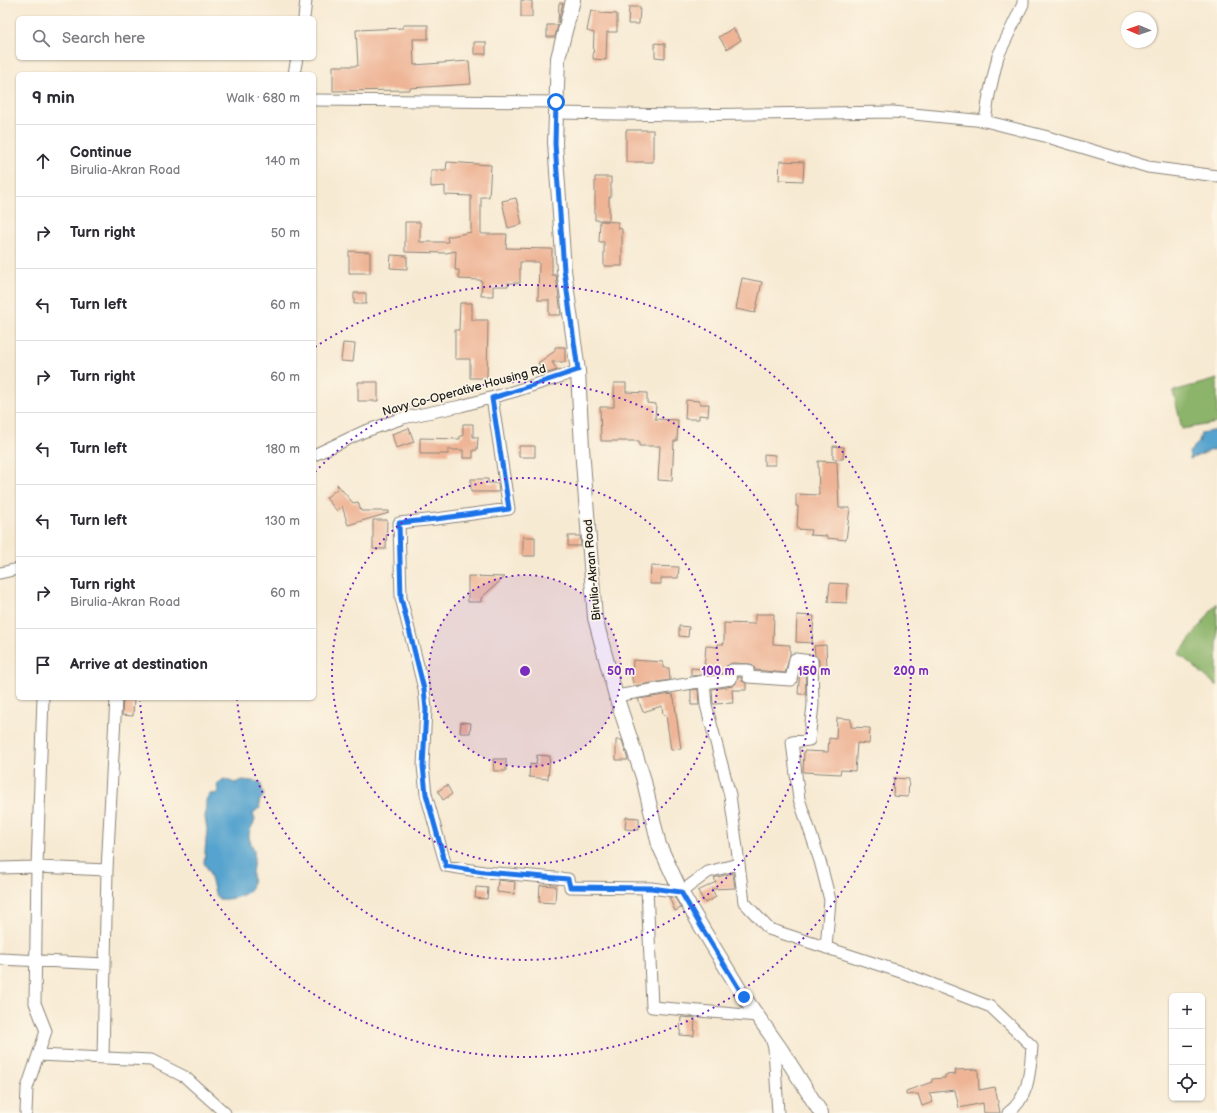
<!DOCTYPE html>
<meta charset="utf-8">
<style>
:root{--surface:#fff;--page:#f2f2f3;--text:#2b2b33;--muted:#7c7c81;--line:#e1e1e2}
body{margin:0;font-family:"Balsamiq Sans",sans-serif;background:var(--page);color:var(--text)}
.controls{position:absolute;right:12px;bottom:12px;display:grid;overflow:hidden;border-radius:6px;box-shadow:0 1px 3px #0004}
.controls button{width:36px;height:36px;display:grid;place-items:center;padding:0;border:0;border-bottom:1px solid var(--line);background:var(--surface);color:var(--text);font:20px sans-serif}
.compass{position:absolute;left:1121px;top:12px;width:36px;height:36px;border-radius:50%;background:var(--surface);box-shadow:0 1px 3px #0004;rotate:272deg}
.stop{position:absolute;width:12px;height:12px;margin:-9px;border:3px solid #1a73e8;border-radius:50%;background:#fff}
.stop.end{background:#1a73e8;border-color:#fff;box-shadow:0 1px 4px #0008}
.list{margin:0;padding:0;list-style:none}
h2{display:flex;justify-content:space-between;align-items:center;height:52px;margin:0;padding:0 16px;font-size:17px}
h2 small{font-size:13px;font-weight:400;color:var(--muted)}
.list li{display:grid;grid-template-columns:26px 1fr auto;gap:12px;align-items:center;box-sizing:border-box;height:72px;padding:0 16px;border-top:1px solid var(--line)}
.list b{display:block;font-size:15px;white-space:nowrap}
.list p{margin:0;font-size:13px;white-space:nowrap;color:var(--muted)}
.list em{font-size:13px;font-style:normal;color:var(--muted)}
.icon{flex:none;width:22px;height:22px;fill:none;stroke:currentColor;stroke-width:2;stroke-linecap:round;stroke-linejoin:round}
.map{position:relative;flex:none;width:1217px;height:1113px;overflow:hidden}
.search{position:absolute;background:var(--surface);box-shadow:0 1px 3px #0004;left:16px;top:16px;width:300px;height:44px;display:flex;align-items:center;gap:10px;box-sizing:border-box;padding:0 14px;border-radius:6px;color:var(--muted);font-size:15px}
.panel{position:absolute;background:var(--surface);box-shadow:0 1px 3px #0004;left:16px;top:72px;width:300px;height:628px;border-radius:6px}
.map>svg:first-child{display:block}
.forest{fill:#8cb46a;stroke:#546843}
.water{fill:#55a3ce;stroke:#386075}
.building{fill:#eeb495}
.lines{fill:none;stroke-linecap:round;stroke-linejoin:round}
.minor-casing{stroke:#8a8378;stroke-width:13}
.tertiary-casing{stroke:#8a8378;stroke-width:16}
.minor{stroke:#fff;stroke-width:11}
.tertiary{stroke:#fff;stroke-width:14}
.route{stroke:#1a73e8;stroke-width:5}
.ring{fill:none;stroke:#7b2cbf;stroke-width:2;stroke-dasharray:2 4}
.labels{text-anchor:middle;stroke-width:3.5;stroke-linejoin:round;paint-order:stroke}
.street-label{font-size:12px;fill:#1c1c1c;stroke:#fcf5e5}
.centre{fill:#7b2cbf;stroke:#fcf5e5;stroke-width:2}
.ring-label{font-size:12px;text-anchor:middle;font-weight:bold;fill:#7b2cbf;stroke:#fcf5e5;stroke-width:3.5;stroke-linejoin:round;paint-order:stroke}
</style>
<div class="map">
<svg width="1217" height="1113" viewBox="0 0 1217 1113">
<rect width="100%" height="100%" fill="#fcf5e5"/>
<filter id="ink" filterUnits="userSpaceOnUse"><feTurbulence type="fractalNoise" baseFrequency=".025" numOctaves="2"/><feDisplacementMap in="SourceGraphic" scale="8" xChannelSelector="R" yChannelSelector="G"/><feConvolveMatrix kernelMatrix="1 2 1 2 8 2 1 2 1" color-interpolation-filters="sRGB"/></filter>
<filter id="wash" filterUnits="userSpaceOnUse"><feTurbulence type="fractalNoise" baseFrequency=".012" numOctaves="4" result="noise"/><feDisplacementMap in="SourceGraphic" scale="16" xChannelSelector="R" yChannelSelector="G"/><feGaussianBlur stdDeviation="0.9" result="paint"/><feColorMatrix in="noise" values="0 0 0 0 0 0 0 0 0 0 0 0 0 0 0 0 0 1.4 0 .05"/><feComposite in="paint" operator="in"/></filter>
<g filter="url(#wash)">
<rect width="100%" height="100%" fill="#f7ead3"/>
<path class="forest" d="M1217 379V423L1182 429 1173 391Z
M1217 603V686L1179 654Z"/>
<path class="water" d="M1217 430V448L1190 459 1189 452 1199 442 1201 433Z
M224 779 235 783 243 780 260 782 264 795 259 802 260 808 256 810 253 815 255 819C254 825 249 829 249 836 249 841 253 846 254 851 255 858 253 865 252 873 252 877 253 882 252 885 249 897 228 900 219 899L215 893 209 871 204 863 207 829 205 818 206 800 210 794 218 793 217 784Z"/>
<g id="blocks">
<path class="building" d="M521 0 532 1V17H521Z
M559 3H563L558 23Z
M629 7H640L639 24H628Z
M591 10 600 12V13L617 14V32H607L606 60 593 59 594 33 587 31Z
M403 25H428V39H413L414 65 469 61 471 84 410 88V90L333 91V66H358L356 30 403 28Z
M547 25H558L555 37H547Z
M733 28 741 40 727 49 719 37Z
M474 42H486V54H474Z
M655 43 665 44V58L655 57Z
M626 130H653V162H626Z
M780 161 804 162 803 181 779 180Z
M447 162 491 165 489 197H481V234H507L506 248 552 249V275H556L561 315H549V300H538L539 262H520V283H508V286H493V296H481L482 281H480V280L459 279V270H455L456 251 446 253 405 252V222H420V242H448L447 237 471 232V196L445 195V186L431 187V170H446Z
M595 177H611V197H609V220H595Z
M516 198 522 224 508 228 502 201Z
M600 221 618 222V228L622 229V266H604V242H599Z
M349 251 370 252V273H349Z
M391 255 407 256V269L390 268Z
M742 278 762 282 755 313 736 309Z
M354 293H366V304H354Z
M460 303H472V320H488L487 378H470V359H455V330H459Z
M343 343 355 344 353 362 341 361Z
M555 347H565V362H552L557 370 545 374 538 363 555 351Z
M358 382H378V401H358Z
M614 383H626V392L647 393V403L656 404 655 419 678 420 677 441H674L672 481 658 480 660 446H639V441H601L600 407H614Z
M686 400 700 401V404H709L708 416 699 415V419H685Z
M463 424H473V437H478L477 450H473V458H463V450H448V454H420V438L460 439V436H463Z
M409 428 414 442 396 448 392 434Z
M519 446H535V457H519Z
M833 446 844 447 843 459H833Z
M764 454 775 455V465H764Z
M818 461 837 462 839 508H850L846 540 827 538V536L810 535 811 530 797 529 798 506H796V494L819 495Z
M471 479H488V483H498L499 492H471Z
M337 484 353 503 358 502 361 511H389V513L348 525 342 506 337 511 326 498 338 488Z
M373 520H387L386 549H373Z
M568 536H580L581 546H568Z
M523 537H535V556H523Z
M651 566 679 567 678 578H661V584H650Z
M468 576 505 577 481 598V602H468Z
M830 583 848 584 847 603 828 602Z
M755 614H774L773 644 790 645V655L785 673 755 670 754 667 751 664 732 663 726 666 725 673 691 676V668L704 669 706 646 718 647V644H724V623L755 624Z
M797 615 814 616 812 643 796 642Z
M679 626 689 627 688 637 679 636Z
M826 645 827 667 819 668V660L815 655 814 646Z
M633 660 663 662V668H669L670 680 634 686 632 679Z
M800 668H805L806 694H798Z
M738 677H741L742 681 746 683V690H732L733 703 713 704 712 689 733 686 736 683Z
M698 689 699 705H691V690Z
M672 694 673 698H674L681 749 671 750 666 715H663L662 706 643 712 638 699Z
M123 698H134L133 716 122 715Z
M837 718 851 719V727L870 728 869 744 857 743 855 771 841 770 840 774 803 772 804 751 828 752 829 738 836 739Z
M461 722 471 723 470 733H460Z
M616 740H622L628 760H616Z
M537 755 550 756 548 779 529 777 530 764 536 765Z
M493 759H506V771H494Z
M894 778 909 779 908 797 893 796Z
M447 785 452 794 443 800 438 791Z
M626 817 639 818V830L625 829Z
M733 873 735 888 712 889 716 897 705 903 698 891 716 882 714 878Z
M498 880 515 882 514 894 497 892Z
M540 885 556 886 555 903 539 902Z
M476 887 488 888 487 899 475 898Z
M669 897 675 898 681 908 675 911Z
M681 1017 695 1018 694 1036 680 1035Z
M978 1069 979 1090 995 1087 1000 1113H984L983 1103 959 1108 955 1090 929 1093 933 1102 922 1106 918 1094 906 1095V1091L932 1082V1079L945 1078V1075L956 1074 955 1070Z"/>
</g>
</g>
<g filter="url(#ink)">
<use href="#blocks" fill-opacity="0" stroke="#8a8378" stroke-width="1"/>
<g class="lines">
<defs>
<path id="minor" d="M304 18 306 0
M294 74 297 58
M314 100 556 102
M556 113 682 115 893 112 985 121 1044 136 1148 167 1217 176
M985 121 989 95 998 56 1023 4V0
M492 398 509 509 436 519 399 523 401 598 424 689 426 709 423 766 426 794 446 866 484 872 568 879 570 887 651 888 681 892 708 872 738 864
M314 455 363 432 403 418 461 406 512 392 578 371
M0 573 18 569
M705 683 731 679 732 670H748V677L791 680 795 659 812 661 813 705 809 740 792 742 799 799 820 861 830 900 826 948
M616 696 704 681 706 705 730 795 744 902 769 929 904 973 991 1007 1032 1046C1030 1070 1030 1097 1008 1113
M0 868 37 867 107 870 116 698
M647 888 652 1007 758 1016
M0 959 105 964
M771 1038 774 1048 778 1113
M38 1055 151 1060 185 1077 225 1113
M103 1057 107 870
M26 1113 27 1088 46 1031 35 1003 37 867 43 698"/>
<path id="tertiary" d="M573 0 558 58 555 143 564 270 578 371 582 448 595 618 616 696 643 777 659 845 681 892 702 928 744 997 780 1048 821 1113"/>
</defs>
<use href="#minor" class="minor-casing"/>
<use href="#tertiary" class="tertiary-casing"/>
<use href="#minor" class="minor"/>
<use href="#tertiary" class="tertiary"/>
</g>
</g>
<g class="lines" filter="url(#ink)">
<path class="route" d="M556 102 555 144 564 270 578 370 512 392 492 398 509 509 436 519 399 523 401 598 424 689 426 710 423 766 426 794 446 866 484 872 568 879 570 887 651 888 681 892 702 928 744 997"/>
</g>
<circle cx="525" cy="671" r="96" fill="#7b2cbf" fill-opacity=".12"/>
<g class="ring">
<circle cx="525" cy="671" r="96"/>
<circle cx="525" cy="671" r="193"/>
<path d="M315 472A289 289 0 1 1 237 699"/>
<path d="M315 347A386 386 0 1 1 140 701"/>
</g>
<g class="labels">
<g class="street-label">
<text transform="translate(464 390) rotate(-15)" y="4">Navy Co-Operative Housing Rd</text>
<text transform="translate(592 570) rotate(-95)" y="4">Birulia-Akran Road</text>
</g>
</g>
<circle cx="525" cy="671" r="6" class="centre"/>
<g class="ring-label">
<text x="621" y="675">50 m</text>
<text x="718" y="675">100 m</text>
<text x="814" y="675">150 m</text>
<text x="911" y="675">200 m</text>
</g>
</svg>
<div class="controls">
<button>+</button>
<button>−</button>
<button><svg class="icon" aria-label="locate" viewBox="0 0 24 24"><circle cx="12" cy="12" r="6"/><path d="M12 2v4M12 18v4M2 12h4M18 12h4"/></svg></button>
</div>
<svg class="compass" viewBox="-18 -18 36 36"><path d="M0-13l5 13h-10z" fill="#e53935"/><path d="M0 13l5-13h-10z" fill="#7c7c81"/></svg>
<div class="stop" style="left:556px;top:102px"></div>
<div class="stop end" style="left:744px;top:997px"></div>
<div class="search"><svg class="icon" aria-label="search" viewBox="0 0 24 24"><circle cx="10" cy="10" r="6"/><path d="M15 15l6 6"/></svg>Search here</div>
<section class="panel">
<h2>9 min<small>Walk · 680 m</small></h2>
<ul class="list">
<li><svg class="icon" aria-label="ahead" viewBox="0 0 24 24"><path d="M12 20V5M6 11l6-6 6 6"/></svg><div><b>Continue</b><p>Birulia-Akran Road</p></div><em>140 m</em></li>
<li><svg class="icon" aria-label="right" viewBox="0 0 24 24"><path d="M7 20v-9h11M14 6l5 5-5 5"/></svg><div><b>Turn right</b></div><em>50 m</em></li>
<li><svg class="icon" aria-label="left" viewBox="0 0 24 24"><path d="M17 20v-9H6M10 6l-5 5 5 5"/></svg><div><b>Turn left</b></div><em>60 m</em></li>
<li><svg class="icon" aria-label="right" viewBox="0 0 24 24"><path d="M7 20v-9h11M14 6l5 5-5 5"/></svg><div><b>Turn right</b></div><em>60 m</em></li>
<li><svg class="icon" aria-label="left" viewBox="0 0 24 24"><path d="M17 20v-9H6M10 6l-5 5 5 5"/></svg><div><b>Turn left</b></div><em>180 m</em></li>
<li><svg class="icon" aria-label="left" viewBox="0 0 24 24"><path d="M17 20v-9H6M10 6l-5 5 5 5"/></svg><div><b>Turn left</b></div><em>130 m</em></li>
<li><svg class="icon" aria-label="right" viewBox="0 0 24 24"><path d="M7 20v-9h11M14 6l5 5-5 5"/></svg><div><b>Turn right</b><p>Birulia-Akran Road</p></div><em>60 m</em></li>
<li><svg class="icon" aria-label="arrive" viewBox="0 0 24 24"><path d="M6 21V4h12l-3 4 3 4H6"/></svg><div><b>Arrive at destination</b></div></li>
</ul>
</section>
</div>
